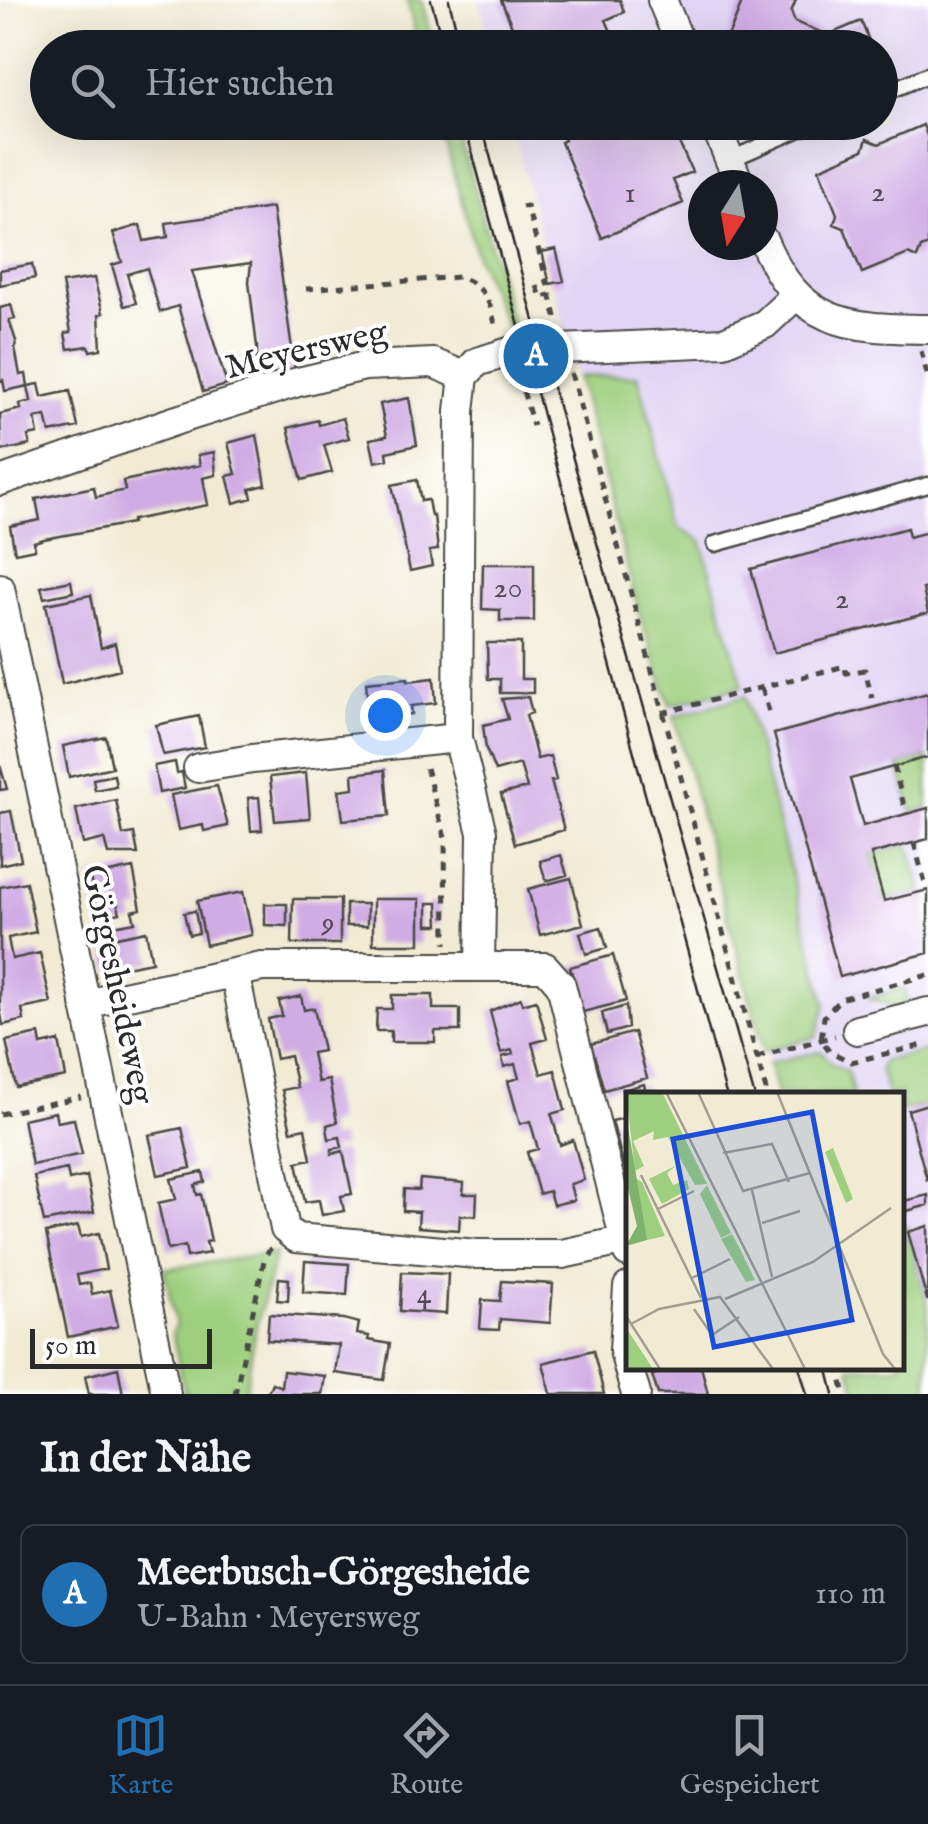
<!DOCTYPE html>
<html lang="de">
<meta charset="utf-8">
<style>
:root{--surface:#171b24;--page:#20242c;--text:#f1f3f6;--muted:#9ea1a6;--line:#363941;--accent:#1f6fb2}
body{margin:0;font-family:"IM FELL English",serif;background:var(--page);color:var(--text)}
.compass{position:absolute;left:688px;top:170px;width:90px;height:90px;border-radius:50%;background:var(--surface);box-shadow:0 10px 40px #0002;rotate:191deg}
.scale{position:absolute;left:30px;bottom:25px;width:182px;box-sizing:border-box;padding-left:10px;border:5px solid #2b2b2b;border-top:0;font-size:28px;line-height:35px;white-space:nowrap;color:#2b2b2b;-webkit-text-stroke:8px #fff;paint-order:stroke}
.you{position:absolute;left:385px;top:715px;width:35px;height:35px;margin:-25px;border:8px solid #fff;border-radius:50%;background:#1a73e8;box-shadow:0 0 0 15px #1a73e833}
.badge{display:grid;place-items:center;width:65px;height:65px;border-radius:50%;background:var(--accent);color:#fff;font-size:32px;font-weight:700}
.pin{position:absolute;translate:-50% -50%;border:5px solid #fff;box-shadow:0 2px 10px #0006}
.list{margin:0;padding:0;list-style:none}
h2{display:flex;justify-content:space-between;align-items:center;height:130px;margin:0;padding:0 40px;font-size:42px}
h2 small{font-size:32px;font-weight:400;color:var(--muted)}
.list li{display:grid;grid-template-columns:65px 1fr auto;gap:30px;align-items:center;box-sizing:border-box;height:140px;margin:0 20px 20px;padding:0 20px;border:2px solid var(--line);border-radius:15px}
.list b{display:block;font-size:38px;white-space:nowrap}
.list p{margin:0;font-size:32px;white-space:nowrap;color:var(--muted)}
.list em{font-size:32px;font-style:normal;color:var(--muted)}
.icon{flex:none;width:55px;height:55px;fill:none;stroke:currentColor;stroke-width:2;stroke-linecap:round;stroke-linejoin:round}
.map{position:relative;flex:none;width:928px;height:1394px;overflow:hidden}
.search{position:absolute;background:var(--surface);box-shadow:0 10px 40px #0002;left:30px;right:30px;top:30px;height:110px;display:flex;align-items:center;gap:25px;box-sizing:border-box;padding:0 35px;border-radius:55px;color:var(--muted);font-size:38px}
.sheet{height:290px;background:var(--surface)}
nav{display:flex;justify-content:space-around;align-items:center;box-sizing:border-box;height:140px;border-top:2px solid var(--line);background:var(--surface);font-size:28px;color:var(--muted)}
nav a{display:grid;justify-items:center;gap:5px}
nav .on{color:var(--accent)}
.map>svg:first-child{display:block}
.built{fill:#e1d4f4;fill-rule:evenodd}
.green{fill:#9ecf7e;stroke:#647d54;stroke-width:2.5}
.building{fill:#d0ace4}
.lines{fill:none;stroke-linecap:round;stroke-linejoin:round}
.lane-casing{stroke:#494844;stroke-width:19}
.street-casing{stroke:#494844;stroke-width:32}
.path{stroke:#494844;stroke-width:5;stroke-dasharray:8 8;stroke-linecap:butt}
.lane{stroke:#fff;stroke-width:14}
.street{stroke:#fff;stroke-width:28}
.tram{stroke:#2b2b2b;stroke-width:2.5}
.labels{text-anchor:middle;stroke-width:8;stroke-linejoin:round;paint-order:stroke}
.number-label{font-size:30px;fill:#544b59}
.street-label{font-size:35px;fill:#2b2b2b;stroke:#fff}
.inset-road{fill:none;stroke:#a29e90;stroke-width:2.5}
.view{fill:#1d4ed8;fill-opacity:0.15;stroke:#1d4ed8;stroke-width:5}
.inset-edge{fill:none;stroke:#2b2b2b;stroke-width:5}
</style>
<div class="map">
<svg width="928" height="1394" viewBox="0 0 928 1394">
<rect width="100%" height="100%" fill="#fff"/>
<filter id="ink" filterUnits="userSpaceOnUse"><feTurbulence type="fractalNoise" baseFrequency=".01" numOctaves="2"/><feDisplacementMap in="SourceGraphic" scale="20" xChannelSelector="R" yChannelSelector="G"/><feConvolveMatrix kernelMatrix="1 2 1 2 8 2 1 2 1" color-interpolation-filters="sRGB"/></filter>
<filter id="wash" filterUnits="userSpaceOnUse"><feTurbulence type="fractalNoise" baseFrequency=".0048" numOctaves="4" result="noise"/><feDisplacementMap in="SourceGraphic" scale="40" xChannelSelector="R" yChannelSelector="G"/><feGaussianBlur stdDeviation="2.25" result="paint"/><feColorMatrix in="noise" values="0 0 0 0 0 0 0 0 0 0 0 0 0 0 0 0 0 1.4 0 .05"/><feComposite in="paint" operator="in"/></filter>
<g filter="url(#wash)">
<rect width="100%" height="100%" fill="#f1ebd4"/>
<path class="built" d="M479 0H928V1394H856L849 1367 900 1366V1094H777L674 716 639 612 511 123 880 122V48L491 47ZM703 185H763V245H703Z"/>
<path class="green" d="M407 0H421L435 47H419Z
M440 123H456L513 326H506L478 261Z
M638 375 678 527 701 540 743 686 670 705 639 612 578 377Z
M745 696 826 1005 816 1037 764 1051 674 716Z
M928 757V808L912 812 899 765Z
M909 844 922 891 884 901 871 854Z
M904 988 909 1006 889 1005 869 998Z
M928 1050V1104L901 1111 900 1094H887L880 1068 883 1061Z
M821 1051 831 1063 847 1071 853 1094H777L768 1063Z
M906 1225 928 1305V1394H857L850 1367 900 1366V1226Z
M276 1253 255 1331 245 1394H185L172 1332 176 1325 164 1269Z"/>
<g id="blocks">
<path class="building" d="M501 0H620L624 12 606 20 618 48H521Z
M743 0H796L791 12 795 22 828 35 861 21 872 48H733L728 37Z
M558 122H670L692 172 673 180 683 203 602 238 561 142 565 140Z
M923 125 928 138V245L921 248 917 258 908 254 862 273 844 228 834 224 837 214 819 169 863 150 867 139 879 144Z
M272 208 295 370 254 377 252 359 257 358V347L249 282 251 263 192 271 227 385 203 392 178 306 160 312 147 268 127 274 136 303 124 306 112 265 122 262 113 233 140 225 144 241 168 237 166 223Z
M556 249 564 281 550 284 542 252Z
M32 264 35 278 0 285V270Z
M94 278 103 313 99 314 101 349 90 351 89 346 68 349 65 333 71 332 62 283Z
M11 305 15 319 9 320 16 341 15 348 20 375 26 374 28 386 5 391 3 380 0 381V308Z
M39 384 42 397 70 391 78 427 50 433 46 416 35 418 38 434 28 436 30 445 1 451 0 414 21 409 20 404 31 401 28 386Z
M409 398 417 445 387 452 388 459 375 462 370 439 387 436 380 404Z
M343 418 349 438 324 445 332 472 302 480 288 428 318 420 319 425Z
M257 435 266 485 250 489 252 498 234 503 227 476 236 474 228 443Z
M214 452 216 475 203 478 208 505 132 520V523L44 539 34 542 35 549 15 553 10 526 40 520 36 499 94 487 96 497 125 490 123 481 200 465 198 455Z
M417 480 421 501 428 500 431 516H434L438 550 429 551 432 566 410 571 392 485Z
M907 528 909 537 928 532V588L923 589 928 613 774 653 751 569Z
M483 564H534V621H500V610L482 609Z
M71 581 73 592 44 598 41 587Z
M91 595 101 648 115 643 120 669 62 684 46 604Z
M487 643H521V679H533V693H500V679H488Z
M408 678V681L434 678 436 703 411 706 412 714 398 716V720L369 719 366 682Z
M928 693V757L850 779 863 826 928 808V839L871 854 884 901 928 890V953L840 977 774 734Z
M528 697 532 713 526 715 537 759 550 756 556 780 551 781 564 830 515 844 501 794 527 788 520 764 495 771 486 749 483 725 508 719 502 699Z
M199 716 205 747 163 755 156 725Z
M106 737 112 767 69 777 63 746Z
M175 762 177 773 182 772 185 788 159 793 154 766Z
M0 765 7 789 0 790Z
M385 770 389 816 343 820 339 790 354 788 353 774Z
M306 773 310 818 275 821 270 777Z
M114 775 116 786 95 790 93 779Z
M217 786 228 826 204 831 203 825 178 830 171 795Z
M259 797 262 830 251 831 248 798Z
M116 800 123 835 134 833 138 854H108L104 839 83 844 76 809Z
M11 811 21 860 0 865V813Z
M561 855 567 875 546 881 540 861Z
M133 868 141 909 132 911 135 922 113 926 111 915 120 913 117 903 96 907 90 877Z
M571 878 583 924 540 935 528 889Z
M26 882 36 932 8 938 12 959 40 953 51 1003 22 1009 24 1020 3 1025 0 1009V887Z
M243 892 252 935 206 945 197 901Z
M293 899H340V944H292Z
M373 899H420V944H373Z
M428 903H438L439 925H428Z
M265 904H287V926L265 925Z
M346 904H367V926H346Z
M195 911 199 933 189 935 184 913Z
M601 927 607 948 586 954 580 933Z
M146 931 152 962 109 970 103 940Z
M613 955 626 1001 583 1012 570 967Z
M392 995H433V1009H460V1031H435V1042H391V1031H376L377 1009H392Z
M301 996 304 1010 314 1008 323 1051 312 1053 317 1078 318 1082 329 1080 337 1122 327 1125V1128L329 1139 340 1137 342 1147 332 1149V1154L343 1151 352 1194 341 1196 344 1211 322 1215 319 1200 305 1202 297 1162 311 1159 305 1128 291 1131 282 1090 297 1087 296 1083 290 1056 276 1059 268 1019 282 1016 279 1001Z
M521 998 522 1004 536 1000 547 1039 532 1043 541 1074 555 1070 565 1110 551 1114 553 1119 560 1145 573 1140 584 1180 570 1184 574 1200 553 1205 549 1191 539 1194 527 1152 538 1149 530 1121 520 1124 508 1081 519 1078 518 1075 515 1064 504 1067 502 1057 513 1054 512 1050 501 1053 490 1011Z
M626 1006 628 1028 607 1034 602 1013Z
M634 1032 647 1078 604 1090 591 1044Z
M39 1034 41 1045 59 1041 66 1077 16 1087 6 1041Z
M644 1084 646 1094H628L627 1106 622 1090Z
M928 1104V1180H927L908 1110Z
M55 1112 57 1122 74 1119 82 1154 32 1165 23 1119Z
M628 1117V1166L624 1167 612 1121Z
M182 1128 191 1168 158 1175 149 1135Z
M67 1169 69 1180 87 1176 94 1212 44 1222 34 1176Z
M203 1172 205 1182 195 1185 197 1195 201 1194 211 1241 206 1242 209 1253 187 1257 185 1246 168 1250 158 1203 176 1199 171 1179Z
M420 1179 464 1183 463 1194H477L476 1216 460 1215 459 1230 418 1227 419 1212 403 1211 404 1189 419 1190Z
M928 1195V1205L900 1213V1202Z
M78 1226 81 1237 99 1233 106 1269 77 1275 79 1285 90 1283 92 1294 110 1290 118 1326 68 1337 46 1233Z
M928 1226V1300H927L908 1232Z
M305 1261 349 1264 347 1295 303 1292Z
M402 1272 448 1274 446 1314 400 1311Z
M279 1278 289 1279 288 1301 277 1300Z
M502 1281 553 1284 550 1323 500 1319 499 1330 480 1329 482 1300 500 1301Z
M269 1314 344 1319 359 1323 357 1334 369 1336 368 1340 390 1344 384 1380 335 1373 339 1345 267 1340Z
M593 1350 604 1394H551L543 1363Z
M683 1366H701L708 1394H658L652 1375Z
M118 1368 123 1394H89L85 1376Z
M283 1371 325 1376 322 1394H267L272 1383 281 1387Z"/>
</g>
</g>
<g filter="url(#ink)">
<use href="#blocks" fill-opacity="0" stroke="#494844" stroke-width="2.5"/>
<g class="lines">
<defs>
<path id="lane" d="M880 95 927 75 928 79
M729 160 816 122
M715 544 928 485"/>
<path id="street" d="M662 0 682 48
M714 122 740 185
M763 240C799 325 845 328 928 329
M464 376 460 411 458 738 482 833 480 967
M0 481 177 420 298 382 365 366 433 363 464 376 477 362 512 351 724 342 765 324 795 296
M0 588 166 1394
M198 768 252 759 458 738
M235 973 285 1229 296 1238 477 1254H562L627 1240
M85 1004 262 967H545L561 985 628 1253
M857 1030 928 1012
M628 1287 624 1350 628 1366
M628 1366 636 1394"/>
</defs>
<use href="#lane" class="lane-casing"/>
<use href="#street" class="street-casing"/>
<path class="path" d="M522 207 527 206 558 324
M537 286 541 297 550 295
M306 289 459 277C485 285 491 304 496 329
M921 351 928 378
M571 373 767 1094
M519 376 533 426
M762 688 769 712
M662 713 845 666 846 673 865 670 872 698
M894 766 906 814
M426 768 445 838 446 944
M914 843 927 890
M928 975 840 999 824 1017 821 1040 829 1051 851 1062 928 1044
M757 1057 835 1036
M0 1114 81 1097
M838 1366 845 1394
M235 1394 265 1256 271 1248"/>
<use href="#lane" class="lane"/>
<use href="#street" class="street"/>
<path class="tram" d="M431 0 444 48
M449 0 461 48
M464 122 726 1094
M481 122 542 350 754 1094
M799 1366 807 1394
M827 1366 834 1394"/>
</g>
</g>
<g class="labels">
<g class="number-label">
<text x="878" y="201">2</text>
<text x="630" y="202">1</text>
<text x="508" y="597">20</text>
<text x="842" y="608">2</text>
<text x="328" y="932">9</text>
<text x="424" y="1303">4</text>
</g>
<g class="street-label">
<text transform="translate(306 348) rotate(-13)" y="12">Meyersweg</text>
<text transform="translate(119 984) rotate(78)" y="12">Görgesheideweg</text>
</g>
</g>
<g transform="translate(626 1092)">
<rect width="278" height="278" fill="#f1ebd4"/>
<path d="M0 0H36L81 92 69 93 42 45 27 48 28 39 7 49 18 74 9 79ZM207 56 227 107 220 111 199 60ZM51 73 41 81 47 93 61 88 63 97 36 112 23 87ZM7 85 16 90 39 144 21 148ZM81 93 105 141 95 146 74 102ZM106 142 113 155 129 188 120 190 95 147ZM0 237H1L27 277H0Z" fill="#9ecf7e"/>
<path d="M0 23 21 148 0 154 11 134 0 88Z" fill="#7eb26d"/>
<path class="inset-road" d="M40 0 179 277M72 0 117 99 184 81M151 0 257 262 269 277M97 61 146 52 163 90M15 83 75 206M126 98 146 185M32 117 68 99M136 131 174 119M66 186 104 167M99 207 187 170 265 116M68 217 86 243 113 225M0 224 34 277M5 232 33 217 94 205 147 277"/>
<path class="view" d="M186 20 226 228 88 255 47 47Z"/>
<rect width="278" height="278" class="inset-edge"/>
</g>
</svg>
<svg class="compass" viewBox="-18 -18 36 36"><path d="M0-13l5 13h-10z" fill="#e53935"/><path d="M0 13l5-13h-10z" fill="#9ea1a6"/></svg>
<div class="scale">50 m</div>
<div class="you"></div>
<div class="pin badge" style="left:536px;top:356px">A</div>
<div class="search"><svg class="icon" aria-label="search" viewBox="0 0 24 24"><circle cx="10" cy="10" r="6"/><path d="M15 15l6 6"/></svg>Hier suchen</div>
</div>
<section class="sheet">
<h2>In der Nähe<small></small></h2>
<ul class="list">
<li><span class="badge">A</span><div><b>Meerbusch-Görgesheide</b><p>U-Bahn · Meyersweg</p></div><em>110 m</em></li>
</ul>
</section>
<nav>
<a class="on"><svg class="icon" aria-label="map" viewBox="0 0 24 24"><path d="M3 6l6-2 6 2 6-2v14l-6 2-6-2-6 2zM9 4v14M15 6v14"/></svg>Karte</a>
<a><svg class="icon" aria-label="directions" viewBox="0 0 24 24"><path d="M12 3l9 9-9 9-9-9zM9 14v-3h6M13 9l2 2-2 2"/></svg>Route</a>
<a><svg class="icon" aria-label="saved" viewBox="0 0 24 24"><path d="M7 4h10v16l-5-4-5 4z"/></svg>Gespeichert</a>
</nav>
